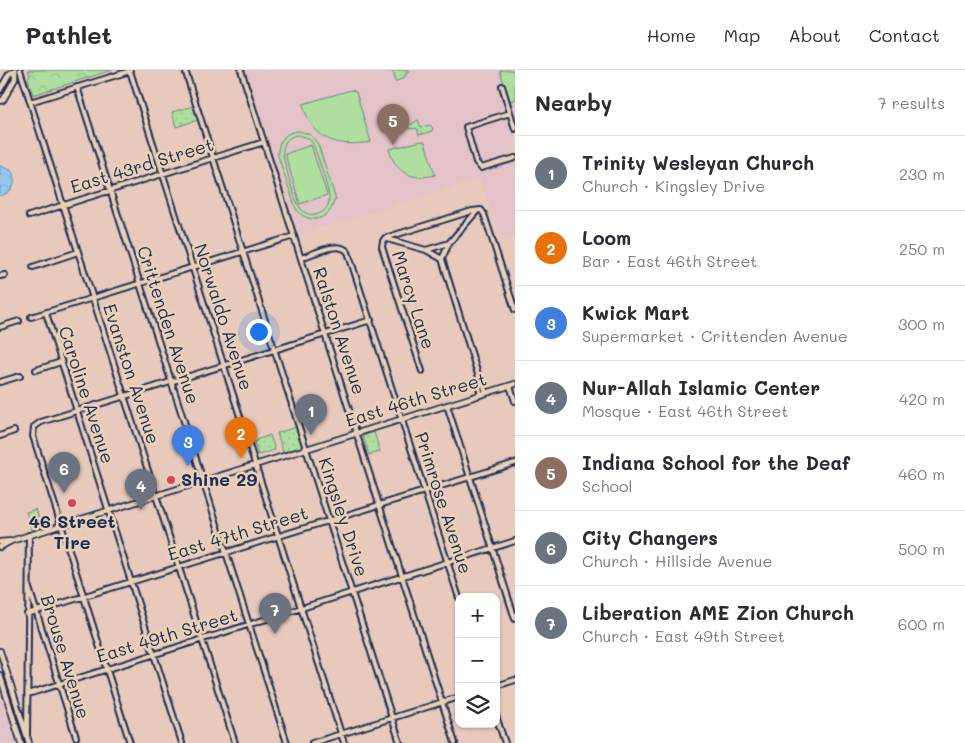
<!DOCTYPE html>
<meta charset="utf-8">
<style>
:root{--surface:#fff;--page:#f7f7f7;--text:#2b2b33;--muted:#7c7c81;--line:#e1e1e2;--accent:#7c3aed}
body{margin:0;font-family:Mali,sans-serif;background:var(--page);color:var(--text)}
.controls{position:absolute;right:15px;bottom:15px;display:grid;overflow:hidden;border-radius:10px;box-shadow:0 1px 4px #0004}
.controls button{width:45px;height:45px;display:grid;place-items:center;padding:0;border:0;border-bottom:1px solid var(--line);background:var(--surface);color:var(--text);font:25px sans-serif}
.you{position:absolute;left:258px;top:261px;width:18px;height:18px;margin:-12px;border:4px solid #fff;border-radius:50%;background:#1a73e8;box-shadow:0 0 0 8px #1a73e833}
.badge{display:grid;place-items:center;width:32px;height:32px;border-radius:50%;background:var(--accent);color:#fff;font-size:16px;font-weight:700}
.pin{position:absolute;translate:-50% -41px;filter:drop-shadow(0 1px 2px #0008)}
.pin::after{content:'';position:absolute;top:26px;width:18px;height:15px;background:inherit;clip-path:polygon(0 0,100% 0,50% 100%)}
.list{margin:0;padding:0;list-style:none}
h2{display:flex;justify-content:space-between;align-items:center;height:65px;margin:0;padding:0 20px;font-size:21px}
h2 small{font-size:16px;font-weight:400;color:var(--muted)}
.list li{display:grid;grid-template-columns:32px 1fr auto;gap:15px;align-items:center;box-sizing:border-box;height:75px;padding:0 20px;border-top:1px solid var(--line)}
.list b{display:block;font-size:19px;white-space:nowrap}
.list p{margin:0;font-size:16px;white-space:nowrap;color:var(--muted)}
.list em{font-size:16px;font-style:normal;color:var(--muted)}
.icon{flex:none;width:28px;height:28px;fill:none;stroke:currentColor;stroke-width:2;stroke-linecap:round;stroke-linejoin:round}
.map{position:relative;flex:none;width:515px;height:673px;overflow:hidden}
header{display:flex;align-items:center;gap:30px;box-sizing:border-box;height:70px;padding:0 25px;background:var(--surface);border-bottom:1px solid var(--line)}
header strong{font-size:24px}
nav{display:flex;gap:28px;margin-inline-start:auto;font-size:18px}
main{display:flex}
aside{flex:1;background:var(--surface)}
.map>svg:first-child{display:block}
.built{fill:#e3c3c7}
.grass{fill:url(#grass-dots);stroke:#65877e}
.forest{fill:url(#forest-crowns);stroke:#65877e}
.garden{fill:#afdf9f;stroke:#65877e;fill-rule:evenodd}
.water{fill:url(#water-waves);stroke:#638bb6}
.lines{fill:none;stroke-linecap:round;stroke-linejoin:round}
.minor-casing{stroke:#1b2f5e;stroke-width:8}
.major-casing{stroke:#1b2f5e;stroke-width:8}
.minor{stroke:#ecd0b3;stroke-width:4}
.major{stroke:#ecd0b3;stroke-width:4.5}
.poi-dot{fill:#d1495b;stroke:#ecd0b3;stroke-width:2}
.labels{text-anchor:middle;stroke-width:5;stroke-linejoin:round;paint-order:stroke}
.street-label{font-size:18px;fill:#1b2f5e;stroke:#ecd0b3}
.poi-label{font-size:18px;font-weight:bold;fill:#1b2f5e;stroke:#ecd0b3;text-anchor:start}
</style>
<header>
<strong>Pathlet</strong>
<nav><a>Home</a><a>Map</a><a>About</a><a>Contact</a></nav>
</header>
<main>
<div class="map">
<svg width="515" height="673" viewBox="0 0 515 673">
<defs>
<pattern id="grass-dots" width="8" height="8" patternUnits="userSpaceOnUse" patternTransform="scale(1.25)"><rect width="8" height="8" fill="#afdf9f"/><path d="M2 2h.1M6 6h.1" fill="none" stroke="#96c08b" stroke-width="1.8" stroke-linecap="round"/></pattern>
<pattern id="forest-crowns" width="20" height="18" patternUnits="userSpaceOnUse" patternTransform="scale(1.25)"><rect width="20" height="18" fill="#afdf9f"/><path d="M2 6a3 3 0 1 1 6 0M12 15a3 3 0 1 1 6 0" fill="none" stroke="#96c08b"/></pattern>
<pattern id="water-waves" width="16" height="10" patternUnits="userSpaceOnUse" patternTransform="scale(1.25)"><rect width="16" height="10" fill="#93c9f1"/><path d="M0 5q4-4 8 0t8 0" fill="none" stroke="#7eadd1"/></pattern>
</defs>
<rect width="100%" height="100%" fill="#e8cabc"/>
<filter id="ink" filterUnits="userSpaceOnUse"><feTurbulence type="fractalNoise" baseFrequency=".02" numOctaves="2"/><feDisplacementMap in="SourceGraphic" scale="10" xChannelSelector="R" yChannelSelector="G"/><feConvolveMatrix kernelMatrix="1 2 1 2 8 2 1 2 1" color-interpolation-filters="sRGB"/></filter>
<g filter="url(#ink)">
<path class="built" d="M246 0H515V167L502 171 479 109 299 165Z
M0 615 18 673H0Z"/>
<path class="grass" d="M194 36 198 50 176 57 172 42Z
M297 357 303 376 283 382 277 363Z
M374 362 380 382 369 385 363 366Z
M270 365 275 380 258 385 254 372 257 371 256 370Z
M36 439 40 452 45 450 47 455 32 460 26 442Z"/>
<path class="forest" d="M28 0H112L33 25 28 9 30 5Z
M389 0H409L404 8 395 12 394 3Z
M418 50 421 57 430 55 433 58 432 61 419 65 417 58 409 59 408 56Z"/>
<path class="garden" d="M504 0H513L515 7V30L509 31 500 1Z
M351 20 356 22 371 72C337 78 312 70 303 34Z
M300 61 311 65 318 74 336 130 334 131C330 151 307 155 296 139L278 86C277 72 285 61 300 61ZM297 65C303 66 307 67 311 71 315 76 330 123 329 129 329 144 311 150 301 139 294 131 286 97 283 85 282 74 287 67 297 65Z
M422 71 425 72 435 105C412 111 395 103 389 79Z
M311 75 327 125 300 134 285 84Z"/>
<path class="water" d="M0 96 11 100C18 112 13 123 0 126Z"/>
<g class="lines">
<defs>
<path id="minor" d="M20 0 235 673
M185 0 400 673
M241 0 455 673
M130 1 344 673
M502 16 515 59
M77 17 287 673
M30 32 130 1
M510 43 466 57 476 92 481 98 515 88
M29 146 264 72
M387 169 426 180
M449 173 442 189 426 180Z
M449 173 477 141
M301 188C314 184 338 170 348 182L459 528
M442 189 480 311
M33 197 78 182
M0 206 5 205
M46 243 182 673
M31 247 294 166
M0 257 19 251
M36 300 61 292
M422 301 382 177 383 171 385 168 472 141 481 140 484 144 515 240
M0 312 20 306
M510 316 515 331
M481 324 478 315 480 311 483 313 486 323
M447 335 515 549
M0 366 14 361
M29 518 76 667
M27 544 515 393
M496 616 515 610
M28 624 515 471
M496 646 505 673
M27 664 29 465
M130 673 33 366 34 357 41 352 371 250
M312 673 459 627"/>
<path id="major" d="M0 20 9 4 15 0
M0 31 3 30 15 9V1
M0 472 11 471 515 314
M0 477 11 471
M0 581 29 673
M0 605 21 673"/>
</defs>
<use href="#minor" class="minor-casing"/>
<use href="#major" class="major-casing"/>
<use href="#minor" class="minor"/>
<use href="#major" class="major"/>
</g>
</g>
<g class="poi-dot">
<circle cx="171" cy="410" r="5"/>
<circle cx="72" cy="433" r="5"/>
</g>
<g class="labels">
<g class="street-label">
<text transform="translate(142 96) rotate(-17)" y="6">East 43rd Street</text>
<text transform="translate(413 230) rotate(72)" y="6">Marcy Lane</text>
<text transform="translate(223 247) rotate(72)" y="6">Norwaldo Avenue</text>
<text transform="translate(168 255) rotate(72)" y="6">Crittenden Avenue</text>
<text transform="translate(339 261) rotate(72)" y="6">Ralston Avenue</text>
<text transform="translate(131 304) rotate(72)" y="6">Evanston Avenue</text>
<text transform="translate(86 325) rotate(72)" y="6">Caroline Avenue</text>
<text transform="translate(416 330) rotate(-17)" y="6">East 46th Street</text>
<text transform="translate(443 433) rotate(72)" y="6">Primrose Avenue</text>
<text transform="translate(343 447) rotate(72)" y="6">Kingsley Drive</text>
<text transform="translate(238 464) rotate(-17)" y="6">East 47th Street</text>
<text transform="translate(167 566) rotate(-17)" y="6">East 49th Street</text>
<text transform="translate(65 587) rotate(73)" y="6">Brouse Avenue</text>
</g>
<g class="poi-label">
<text x="181" y="416">Shine 29</text>
<text x="72" y="458" text-anchor="middle">46 Street<tspan x="72" dy="21">Tire</tspan></text>
</g>
</g>
</svg>
<div class="controls">
<button>+</button>
<button>−</button>
<button><svg class="icon" aria-label="layers" viewBox="0 0 24 24"><path d="M12 4l9 5-9 5-9-5zM3 14l9 5 9-5"/></svg></button>
</div>
<div class="you"></div>
<div class="pin badge" style="left:311px;top:365px;background:#6b7280">1</div>
<div class="pin badge" style="left:241px;top:388px;background:#e8710a">2</div>
<div class="pin badge" style="left:188px;top:396px;background:#3f7fe0">3</div>
<div class="pin badge" style="left:141px;top:440px;background:#6b7280">4</div>
<div class="pin badge" style="left:393px;top:75px;background:#8d6e63">5</div>
<div class="pin badge" style="left:64px;top:423px;background:#6b7280">6</div>
<div class="pin badge" style="left:275px;top:564px;background:#6b7280">7</div>
</div>
<aside>
<h2>Nearby<small>7 results</small></h2>
<ul class="list">
<li><span class="badge" style="background:#6b7280">1</span><div><b>Trinity Wesleyan Church</b><p>Church · Kingsley Drive</p></div><em>230 m</em></li>
<li><span class="badge" style="background:#e8710a">2</span><div><b>Loom</b><p>Bar · East 46th Street</p></div><em>250 m</em></li>
<li><span class="badge" style="background:#3f7fe0">3</span><div><b>Kwick Mart</b><p>Supermarket · Crittenden Avenue</p></div><em>300 m</em></li>
<li><span class="badge" style="background:#6b7280">4</span><div><b>Nur-Allah Islamic Center</b><p>Mosque · East 46th Street</p></div><em>420 m</em></li>
<li><span class="badge" style="background:#8d6e63">5</span><div><b>Indiana School for the Deaf</b><p>School</p></div><em>460 m</em></li>
<li><span class="badge" style="background:#6b7280">6</span><div><b>City Changers</b><p>Church · Hillside Avenue</p></div><em>500 m</em></li>
<li><span class="badge" style="background:#6b7280">7</span><div><b>Liberation AME Zion Church</b><p>Church · East 49th Street</p></div><em>600 m</em></li>
</ul>
</aside>
</main>
